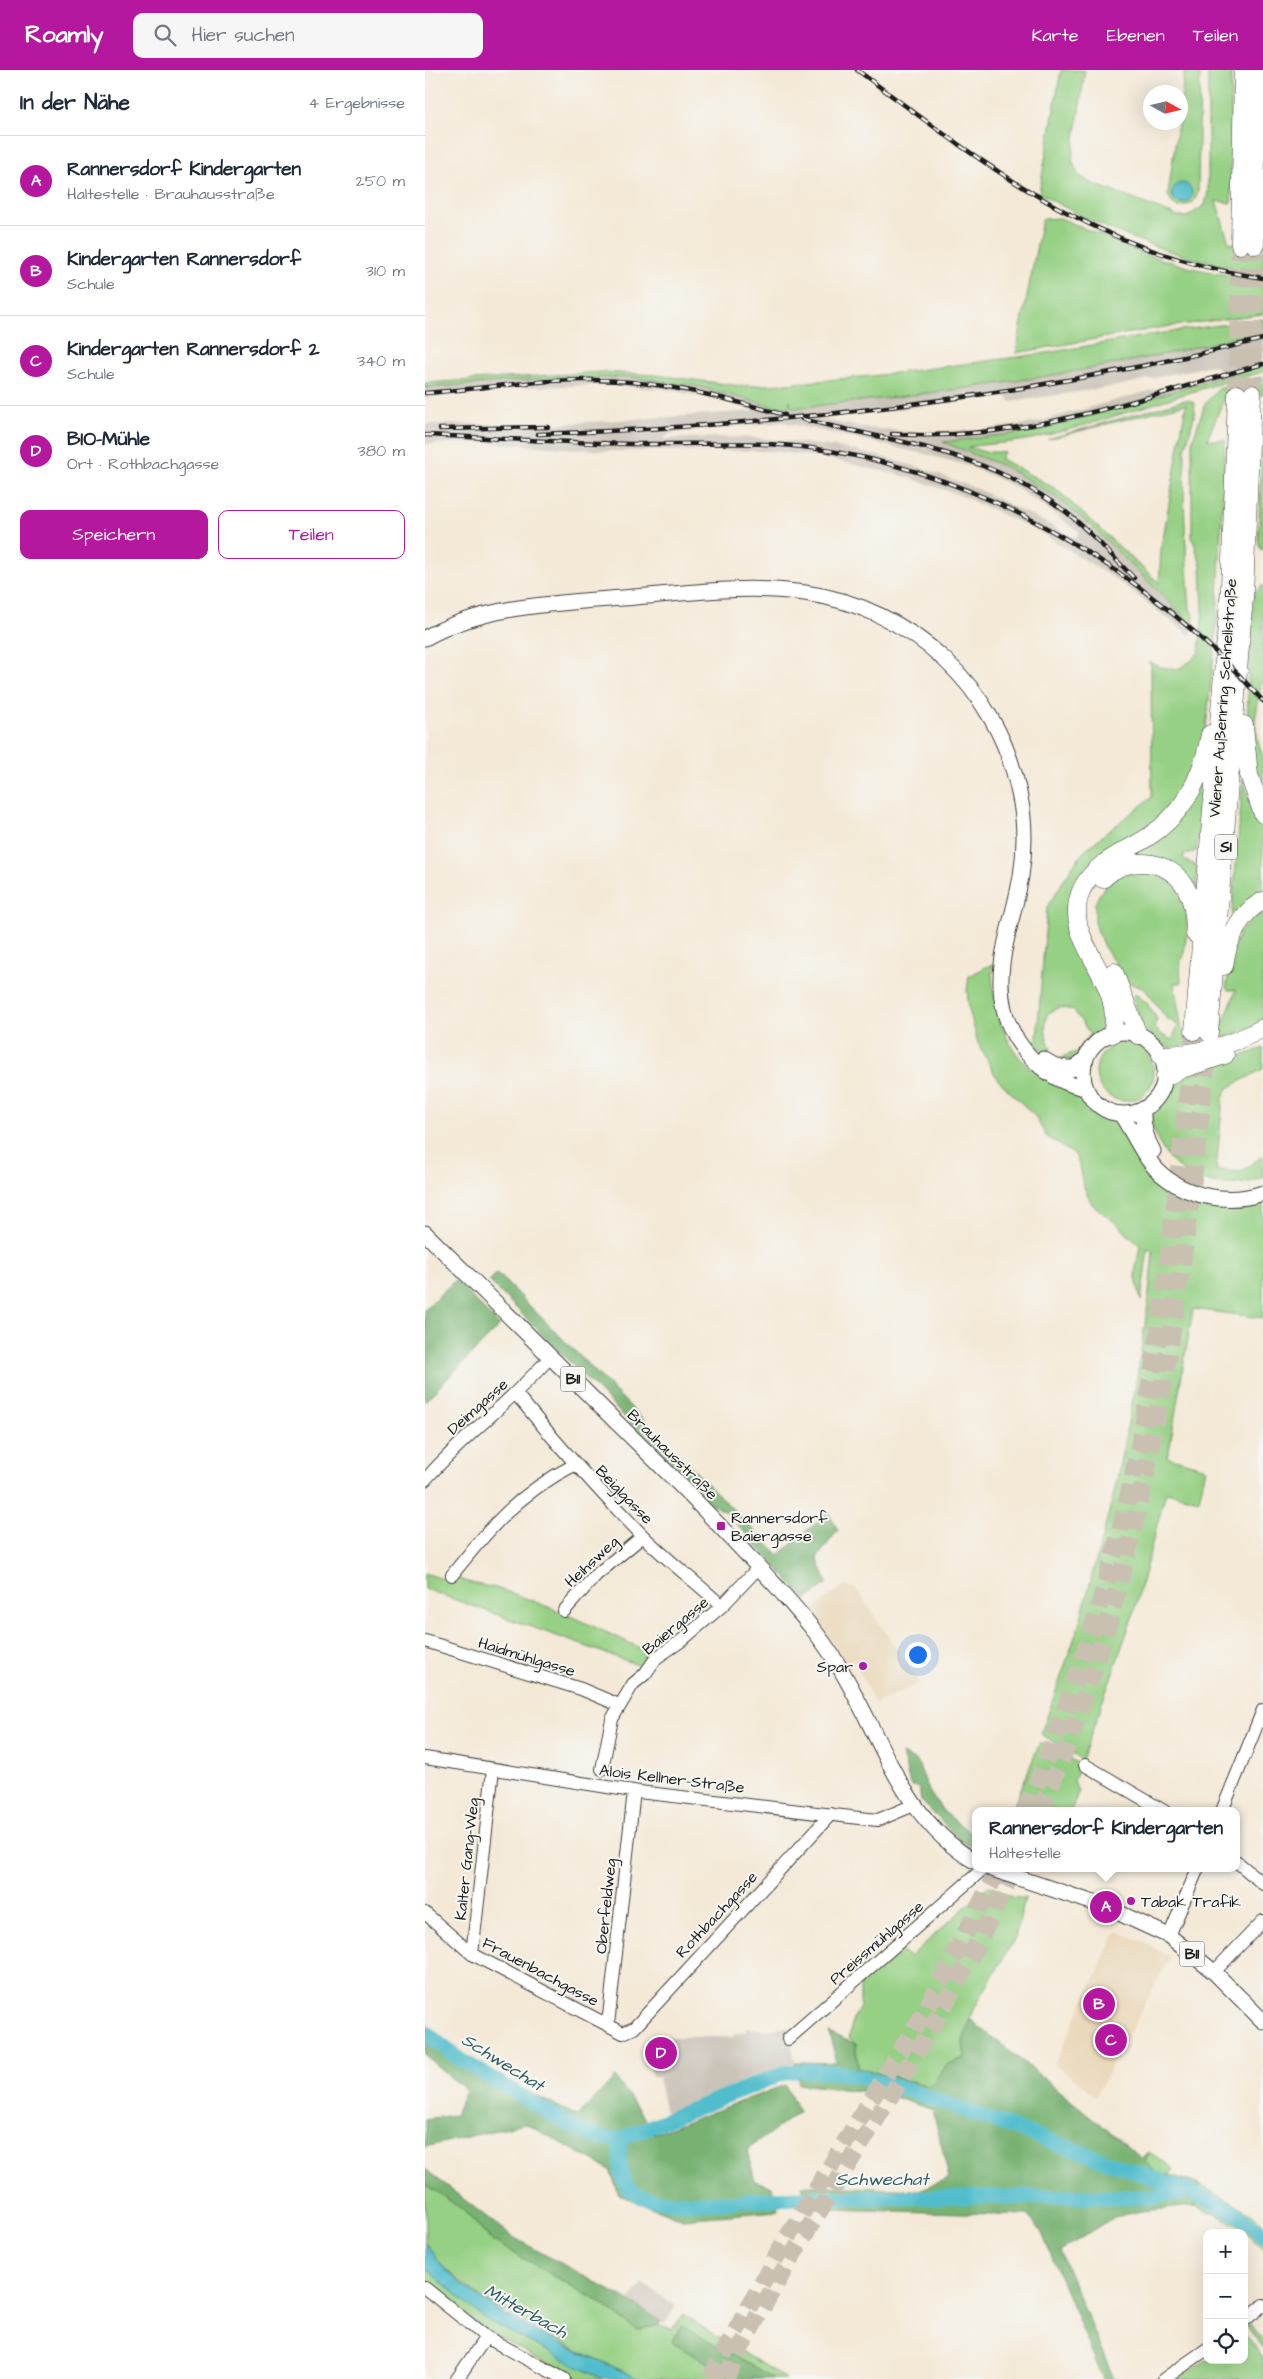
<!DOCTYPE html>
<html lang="de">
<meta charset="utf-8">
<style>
:root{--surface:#fff;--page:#f6f6f7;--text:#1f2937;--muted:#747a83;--line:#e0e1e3;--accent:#b5179e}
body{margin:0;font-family:"Architects Daughter",sans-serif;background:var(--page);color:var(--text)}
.controls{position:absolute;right:15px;bottom:15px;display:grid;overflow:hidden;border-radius:10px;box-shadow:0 5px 20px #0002}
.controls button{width:45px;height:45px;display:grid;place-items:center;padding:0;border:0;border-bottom:1px solid var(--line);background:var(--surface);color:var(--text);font:25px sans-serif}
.compass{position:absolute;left:718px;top:15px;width:45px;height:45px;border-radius:50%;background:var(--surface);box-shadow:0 5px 20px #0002;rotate:98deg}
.you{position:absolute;left:492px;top:1584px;width:18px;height:18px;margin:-12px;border:4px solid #fff;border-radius:50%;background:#1a73e8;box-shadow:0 0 0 8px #1a73e833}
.badge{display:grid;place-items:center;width:32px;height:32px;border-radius:50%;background:var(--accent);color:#fff;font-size:16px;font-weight:700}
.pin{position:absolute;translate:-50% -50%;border:2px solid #fff;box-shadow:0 1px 5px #0006}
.popup{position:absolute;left:547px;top:1737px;width:268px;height:65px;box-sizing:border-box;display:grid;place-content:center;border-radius:10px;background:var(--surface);filter:drop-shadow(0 1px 4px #0005);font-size:16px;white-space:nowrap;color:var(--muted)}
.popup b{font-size:19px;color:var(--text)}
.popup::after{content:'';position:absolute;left:50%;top:100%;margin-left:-10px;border:10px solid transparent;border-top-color:var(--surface)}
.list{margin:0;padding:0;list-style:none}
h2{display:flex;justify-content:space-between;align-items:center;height:65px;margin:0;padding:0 20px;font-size:21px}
h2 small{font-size:16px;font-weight:400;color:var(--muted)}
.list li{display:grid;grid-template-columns:32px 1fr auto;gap:15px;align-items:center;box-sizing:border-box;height:90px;padding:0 20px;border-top:1px solid var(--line)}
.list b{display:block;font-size:19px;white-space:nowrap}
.list p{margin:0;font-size:16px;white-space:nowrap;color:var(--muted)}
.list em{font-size:16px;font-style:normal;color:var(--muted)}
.actions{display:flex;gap:10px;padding:15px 20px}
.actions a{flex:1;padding:11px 0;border:1px solid var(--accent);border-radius:10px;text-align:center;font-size:18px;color:var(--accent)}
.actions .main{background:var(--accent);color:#fff}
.icon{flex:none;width:28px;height:28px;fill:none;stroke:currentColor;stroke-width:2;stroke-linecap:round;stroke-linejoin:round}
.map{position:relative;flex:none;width:838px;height:2309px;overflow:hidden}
header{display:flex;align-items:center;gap:30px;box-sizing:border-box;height:70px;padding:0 25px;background:var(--accent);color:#fff}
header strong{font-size:24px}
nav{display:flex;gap:28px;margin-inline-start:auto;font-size:18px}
.search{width:350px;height:45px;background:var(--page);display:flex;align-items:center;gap:12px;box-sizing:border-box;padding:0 18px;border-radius:10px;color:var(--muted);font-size:19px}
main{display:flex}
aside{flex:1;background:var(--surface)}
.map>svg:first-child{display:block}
.built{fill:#ead8ba}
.industrial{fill:#cac3b8;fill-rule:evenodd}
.green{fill:#96d084;stroke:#597650}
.forest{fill:#78b272;stroke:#4a6747}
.water{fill:#51bdcc;stroke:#366c74}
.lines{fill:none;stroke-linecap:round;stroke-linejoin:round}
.river{stroke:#51bdcc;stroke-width:15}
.highway-tunnel{stroke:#c9c0b2;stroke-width:18;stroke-dasharray:18 9;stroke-linecap:butt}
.minor-casing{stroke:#3c3b38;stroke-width:14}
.major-casing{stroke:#3c3b38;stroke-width:17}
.highway-casing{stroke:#3c3b38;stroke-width:19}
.minor{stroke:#fff;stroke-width:12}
.major{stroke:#fff;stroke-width:15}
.highway{stroke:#fff;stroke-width:18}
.rail-casing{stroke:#1c1c1c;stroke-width:4.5}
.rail{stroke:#f6f6f2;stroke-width:2.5;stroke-dasharray:8;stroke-linecap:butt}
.poi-dot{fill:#b5179e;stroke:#f6f6f2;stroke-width:2}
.labels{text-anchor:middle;stroke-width:4;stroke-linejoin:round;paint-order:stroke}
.shield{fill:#f6f6f2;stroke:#5d5d5c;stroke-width:1}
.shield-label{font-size:15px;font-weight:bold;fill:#1c1c1c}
.street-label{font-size:16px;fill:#1c1c1c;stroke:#f6f6f2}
.poi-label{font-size:16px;fill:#1c1c1c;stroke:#f6f6f2;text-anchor:start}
.water-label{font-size:18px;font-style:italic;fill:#315c62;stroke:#f6f6f2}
</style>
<header>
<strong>Roamly</strong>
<div class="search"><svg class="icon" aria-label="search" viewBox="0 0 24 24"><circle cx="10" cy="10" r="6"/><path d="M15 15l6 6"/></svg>Hier suchen</div>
<nav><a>Karte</a><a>Ebenen</a><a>Teilen</a></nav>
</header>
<main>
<aside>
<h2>In der Nähe<small>4 Ergebnisse</small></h2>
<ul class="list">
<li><span class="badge">A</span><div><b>Rannersdorf Kindergarten</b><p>Haltestelle · Brauhausstraße</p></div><em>250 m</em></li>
<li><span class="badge">B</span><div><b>Kindergarten Rannersdorf</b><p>Schule</p></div><em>310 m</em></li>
<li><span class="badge">C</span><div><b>Kindergarten Rannersdorf 2</b><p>Schule</p></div><em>340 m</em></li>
<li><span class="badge">D</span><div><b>BIO-Mühle</b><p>Ort · Rothbachgasse</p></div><em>380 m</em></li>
</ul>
<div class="actions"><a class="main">Speichern</a><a>Teilen</a></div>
</aside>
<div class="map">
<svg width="838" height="2309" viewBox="0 0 838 2309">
<rect width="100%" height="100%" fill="#f6f6f2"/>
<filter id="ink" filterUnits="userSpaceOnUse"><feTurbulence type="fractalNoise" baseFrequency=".02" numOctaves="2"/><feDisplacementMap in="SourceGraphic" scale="10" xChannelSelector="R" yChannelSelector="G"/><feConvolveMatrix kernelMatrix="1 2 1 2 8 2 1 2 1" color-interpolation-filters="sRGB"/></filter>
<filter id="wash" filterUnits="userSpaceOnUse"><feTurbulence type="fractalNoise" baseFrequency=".0096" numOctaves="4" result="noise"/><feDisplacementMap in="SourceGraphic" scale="20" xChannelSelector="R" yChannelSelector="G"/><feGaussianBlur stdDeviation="1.12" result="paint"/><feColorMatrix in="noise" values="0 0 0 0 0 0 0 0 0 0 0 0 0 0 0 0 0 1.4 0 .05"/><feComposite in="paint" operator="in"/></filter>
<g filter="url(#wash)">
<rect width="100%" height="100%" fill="#f4e9d7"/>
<path class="built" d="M419 1515 431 1519 495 1613 450 1634 429 1589 421 1593 386 1542Z
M692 1861 720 1873 745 1887 670 2027 653 2011 629 1995Z"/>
<path class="industrial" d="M838 260V295L611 361 542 370 518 371 581 397 632 428 652 444 762 549 768 555 765 565 690 509 615 462 535 425 479 406 395 387 347 381H182L56 372 0 374V354H135L331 341 286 328 238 319 177 315 106 317 0 328V318L114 309 204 307 267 315 350 337 367 338 587 312 675 297 802 270ZM788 295 797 301 608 353 553 360 487 362 442 358 393 349 581 326 586 332 692 316ZM357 352 504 385 544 396 590 417 655 462 651 468 553 419 500 399 454 386 412 377 334 368 294 367 238 369 244 364 269 360Z
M363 1957 370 1992 327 2007 241 2043 233 2007H227L223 1989 228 1988 226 1976 240 1967H308L309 1963H321V1958L342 1960Z
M217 2213 251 2236 240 2254 204 2233Z"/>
<path class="green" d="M636 0H660L647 89 653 105 666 113 752 146 762 147 780 135 783 122V0H806V133L791 131 804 173 838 175V203C758 191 683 163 614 123Z
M768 0H775L773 122C770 133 764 136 753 137L746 132 743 124 753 53 756 52V31L759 3H768Z
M635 148 720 184 766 198 838 212V244L733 258 591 283 617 149Z
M838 249V260C685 302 527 322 369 338L366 337 365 330V336L350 337 267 315 204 307 114 309 0 318V313L177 302 230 305 317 316 361 314 455 305 615 284 744 262Z
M838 295V302C763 320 690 349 615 367 591 373 567 373 543 377L560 382H580L576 386V389L631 419 734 513 736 480 761 334 623 369 746 334C754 332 762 327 769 333L770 343 760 380 759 432 762 499 765 539 769 546 768 555 664 454 632 428 581 397 518 372 611 361Z
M838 307V325L801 324 782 370H800L792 552 780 669 747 743 696 778 650 838 680 918 681 959C676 963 670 968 666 973 656 983 653 993 637 990L639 986 651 982 665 964 649 941 635 937 622 944C619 957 620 966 626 978L622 984 608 972 612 968 622 837 649 794 662 778 727 727 726 595 723 591 735 597 753 599 766 591 774 582 778 539 776 495 767 467V372L780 334 793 319Z
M837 370H838V480L835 479 833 470Z
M838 515V602L830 651 834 675 838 687V719C812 666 826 582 829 524Z
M818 708 827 739 838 762V825L806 854Z
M780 709 771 781 759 785V790L772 796V829L766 813 702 787Z
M728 799C734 804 742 808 747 813 768 832 762 864 758 888L755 892 756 913H749L757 960 794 964 811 920H803L801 918 807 884 814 863 838 836V952L796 970 743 978 719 959 708 928 710 924 721 932 732 949 729 957 735 964 747 970 753 955 742 949 720 919 702 912 678 875 670 853V834L674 825 685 811 692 804Z
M567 894C566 936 580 987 620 1009 632 1015 647 1018 659 1026 664 1029 666 1036 672 1039 677 1043 687 1044 692 1048 703 1059 708 1079 716 1092 722 1102 731 1109 740 1115 770 1137 803 1138 838 1131V1248L768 1239 743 1387 781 1398 774 1430 741 1422 708 1545 657 1690 616 1664 654 1555 690 1419 712 1307 723 1234 728 1182 723 1178 716 1231 710 1203 715 1176 693 1155 667 1134 659 1117 655 1095 650 1085 621 1066 610 1046 573 1010 553 973 544 939 542 920 544 906Z
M671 1002a29 29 0 1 1 58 0a29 29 0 1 1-58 0Z
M838 978V999L803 1018 798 1028 791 1100 815 1102 838 1086V1108C786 1127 732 1102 726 1044L742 1024 747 1010C774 994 809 991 838 978Z
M23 1502C36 1514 57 1514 74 1519 121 1534 168 1556 213 1577L224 1584 213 1595 0 1519V1503L18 1509Z
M615 1672 656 1695 649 1710 653 1723 646 1741H587Z
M564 1816C578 1818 578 1829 600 1828L590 1868 547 1942 538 1972 540 1988 523 1994 505 2016 433 1998 431 1974 424 1968 428 1949 435 1937V1913L471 1879 485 1887Z
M724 2082 749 2099 745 2105C733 2107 727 2101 720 2092Z
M0 2114 37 2139 68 2171 173 2231 212 2260 234 2255 247 2259 258 2245 361 2309H350L246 2272 311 2309H215L154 2281 57 2229 21 2200 0 2173Z
M775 2115 826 2143 838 2153V2179L812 2154 771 2136Z
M0 2198 63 2251 178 2309H150L54 2256 5 2218 0 2212Z
M825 2252 838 2271V2279L822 2256Z
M819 2263 838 2288V2309H752L782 2290H819Z"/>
<path class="forest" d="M72 1203 354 1485 403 1442 413 1460 392 1488 402 1513 381 1530 301 1442 285 1433 64 1211Z
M30 1210 75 1256 0 1331V1239Z
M477 1684 492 1691 505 1723 519 1742 551 1767V1780L536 1771 496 1731 494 1718 485 1715Z
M545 1949 717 2088 724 2082 720 2092 733 2104 745 2105 775 2115 771 2136 717 2141 690 2147 635 2181 689 2309H678L616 2161 602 2145 402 2139 381 2136 377 2115 494 2120 524 2108 508 2040 460 2024 374 2014 370 1992 412 1993 404 1963 431 1974 433 1998 505 2016 523 1994 540 1988 538 1972Z
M0 1956C45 1994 100 2021 153 2046L190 2007 221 2050 229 2064 360 2015 374 2042 322 2080 330 2111 347 2116 353 2141 257 2149 194 2125 185 2100 100 2053 0 2077V2049L30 2045 41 2020 0 1986Z
M0 2099 86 2166 199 2228 236 2251 234 2255 212 2260 173 2231 68 2171 37 2139 0 2114Z
M256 2256 345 2306 350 2309H311L246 2272Z"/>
<path class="water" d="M747 123a10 10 0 1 1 20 0a10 10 0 1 1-20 0Z
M0 2173C7 2182 14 2192 21 2200 69 2248 154 2281 215 2309H178L63 2251 0 2198Z"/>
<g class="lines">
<path class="river" d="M0 1962 31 1987 151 2059 175 2068 194 2069 361 2002C403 1996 446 2009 486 2021L764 2121 814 2145 838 2165
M194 2069C196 2087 192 2114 211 2124 244 2141 333 2128 373 2128 493 2127 612 2126 732 2127L763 2121"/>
</g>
</g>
<g filter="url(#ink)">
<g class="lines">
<path class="highway-tunnel" d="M812 324 815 175
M827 324 830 175
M600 1741C653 1617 693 1488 718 1356 742 1226 755 1093 769 961
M615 1741C722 1496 754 1241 783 978
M285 2309 357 2176 503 1936 574 1798
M300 2309C353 2201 420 2101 482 1999 522 1934 557 1867 589 1798"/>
<defs>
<path id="minor" d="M91 1324C131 1373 173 1420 217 1465 242 1490 271 1512 297 1536
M0 1410C39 1365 87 1331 126 1286
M27 1505C66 1456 93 1424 149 1395
M139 1541 171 1505 218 1466
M0 1571 156 1619 194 1635
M0 1688 214 1722 434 1748 453 1750 489 1735
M660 1695 739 1741
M177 1699 187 1649 208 1614 220 1604 231 1588 256 1571 297 1536 334 1497
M797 1741 838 1640
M811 1791 838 1814
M0 1843 47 1884 198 1963 209 1958 406 1744
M744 1866 773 1798
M47 1884 68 1699
M789 1902 838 1851
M183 1955 209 1721
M363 1969 559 1798
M0 2218 61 2267 139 2309
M819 2251 838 2235
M32 2309 61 2267
M739 2309 782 2279"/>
<path id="major" d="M0 568C59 535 132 533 198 528 257 524 320 514 380 523 486 538 573 617 594 723 600 749 600 780 596 806 589 850 568 894 579 939 588 977 622 1012 661 1018
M658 1003a41 41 0 1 1 82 0a41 41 0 1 1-82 0Z
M618 989 630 996 647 999 661 989
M718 1039C717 1055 720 1067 728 1081
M696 1044C708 1062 718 1087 734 1102 761 1127 803 1135 838 1123
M0 1163C81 1243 163 1323 244 1404 281 1441 317 1479 352 1517 372 1540 394 1564 410 1590 455 1660 474 1748 551 1792
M564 1798 681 1837 744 1866 789 1902 838 1951"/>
<path id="highway" d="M815 175 818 0
M830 175 832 0
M819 655 824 705 838 744
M678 809C700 785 745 788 761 818 768 831 770 849 770 864
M799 896C802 872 815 842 838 831
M689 902 713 965
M769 961 805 518 812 324
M784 963 819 526 827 324
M687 964C701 909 635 872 656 821 669 791 702 782 726 765 761 741 778 705 785 664
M736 985C771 985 807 975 838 958
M740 1007 757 999 800 985"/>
</defs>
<use href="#minor" class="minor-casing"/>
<use href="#major" class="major-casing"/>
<use href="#highway" class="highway-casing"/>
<use href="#minor" class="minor"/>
<use href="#major" class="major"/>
<use href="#highway" class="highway"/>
<defs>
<path id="rail" d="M432 0C562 96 671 184 838 208
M0 323C56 319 111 309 167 310 234 310 296 327 360 345
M377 349C473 373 559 380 641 442 666 462 687 486 709 508
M15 359 123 357
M113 364C357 356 601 327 838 269
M467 364C595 373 716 328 838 294
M0 365C69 368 138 373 207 374 267 375 326 370 386 378 559 402 723 501 838 631"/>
</defs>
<use href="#rail" class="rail-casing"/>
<use href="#rail" class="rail"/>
</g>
</g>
<g class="poi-dot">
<rect x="291" y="1451" width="10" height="10" rx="2.5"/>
<circle cx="438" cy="1596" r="5"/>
<circle cx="706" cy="1831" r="5"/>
</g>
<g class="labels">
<g class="shield">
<rect x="790" y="764.5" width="22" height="25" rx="4"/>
<rect x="135.5" y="1296.5" width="25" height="25" rx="4"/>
<rect x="754.5" y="1871.5" width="25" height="25" rx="4"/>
</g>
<g class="shield-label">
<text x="801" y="782">S1</text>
<text x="148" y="1314">B11</text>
<text x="767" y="1889">B11</text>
</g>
<g class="street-label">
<text transform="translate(797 628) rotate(-86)" y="6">Wiener Außenring Schnellstraße</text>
<text transform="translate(52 1336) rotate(-42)" y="6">Deimgasse</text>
<text transform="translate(248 1384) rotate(45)" y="6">Brauhausstraße</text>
<text transform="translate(200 1424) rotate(46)" y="6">Beiglgasse</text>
<text transform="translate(166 1491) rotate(-43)" y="6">Heihsweg</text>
<text transform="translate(250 1555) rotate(-40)" y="6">Baiergasse</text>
<text transform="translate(102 1586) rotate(17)" y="6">Haidmühlgasse</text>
<text transform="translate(247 1708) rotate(7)" y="6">Alois Kellner-Straße</text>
<text transform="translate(41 1789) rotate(-84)" y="6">Kalter Gang-Weg</text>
<text transform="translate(180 1836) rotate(-84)" y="6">Oberfeldweg</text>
<text transform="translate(291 1844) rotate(-47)" y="6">Rothbachgasse</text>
<text transform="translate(451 1872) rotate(-41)" y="6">Preissmühlgasse</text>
<text transform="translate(116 1901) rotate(28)" y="6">Frauenbachgasse</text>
</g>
<g class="poi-label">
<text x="306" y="1453">Rannersdorf<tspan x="306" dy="18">Baiergasse</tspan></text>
<text x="428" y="1602" text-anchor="end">Spar</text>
<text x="716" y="1837">Tabak Trafik</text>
</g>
<g class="water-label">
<text transform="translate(78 1992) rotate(32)" y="6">Schwechat</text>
<text x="457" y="2115">Schwechat</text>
<text transform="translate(101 2241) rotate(29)" y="6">Mitterbach</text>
</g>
</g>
</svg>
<div class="controls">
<button>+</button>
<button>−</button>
<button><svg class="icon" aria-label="locate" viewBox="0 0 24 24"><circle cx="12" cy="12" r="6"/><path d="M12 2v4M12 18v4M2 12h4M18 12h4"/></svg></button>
</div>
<svg class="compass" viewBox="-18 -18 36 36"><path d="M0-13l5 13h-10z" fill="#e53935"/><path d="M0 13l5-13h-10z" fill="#747a83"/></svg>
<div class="you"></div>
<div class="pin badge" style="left:681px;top:1837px">A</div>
<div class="popup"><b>Rannersdorf Kindergarten</b>Haltestelle</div>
<div class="pin badge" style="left:674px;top:1934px">B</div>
<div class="pin badge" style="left:686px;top:1970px">C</div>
<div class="pin badge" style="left:236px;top:1983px">D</div>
</div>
</main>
